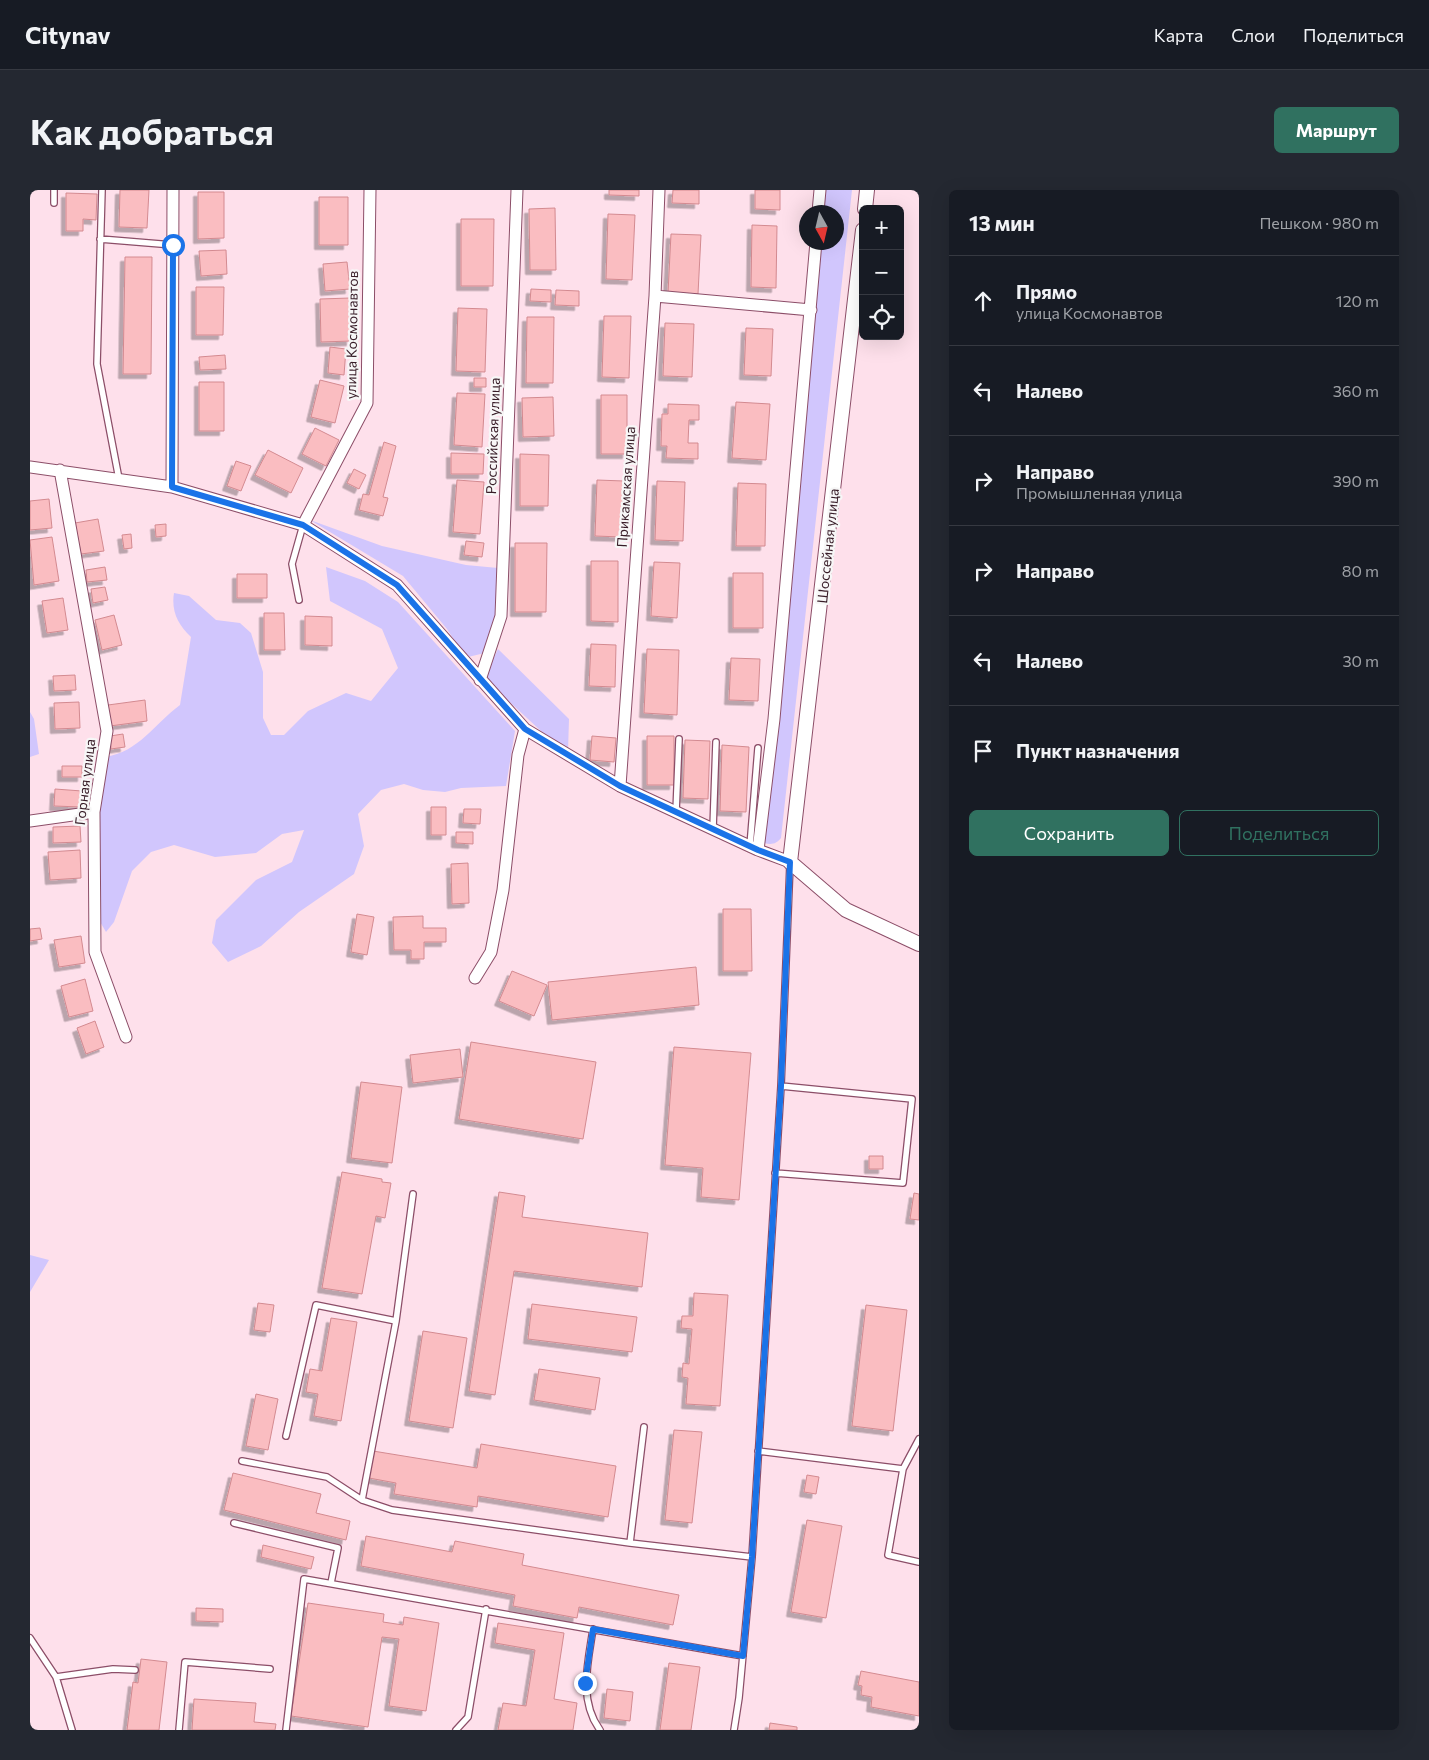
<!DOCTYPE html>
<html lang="ru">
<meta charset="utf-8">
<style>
:root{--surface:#171b24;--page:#242831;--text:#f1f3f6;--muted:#9ea1a6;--line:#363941;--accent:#307160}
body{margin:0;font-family:Commissioner,sans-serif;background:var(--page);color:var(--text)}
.controls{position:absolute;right:15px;top:15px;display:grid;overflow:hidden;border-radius:8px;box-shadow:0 5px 20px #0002}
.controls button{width:45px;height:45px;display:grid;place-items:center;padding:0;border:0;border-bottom:1px solid var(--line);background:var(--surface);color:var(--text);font:25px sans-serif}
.compass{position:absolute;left:769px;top:15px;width:45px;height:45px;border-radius:50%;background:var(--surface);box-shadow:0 5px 20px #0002;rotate:172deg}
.stop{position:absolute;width:15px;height:15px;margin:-11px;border:4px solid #1a73e8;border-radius:50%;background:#fff}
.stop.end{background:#1a73e8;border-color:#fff;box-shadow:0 1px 5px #0008}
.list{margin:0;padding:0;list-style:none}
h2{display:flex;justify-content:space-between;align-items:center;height:65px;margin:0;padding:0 20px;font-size:21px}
h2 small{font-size:16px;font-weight:400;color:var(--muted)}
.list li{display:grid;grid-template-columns:32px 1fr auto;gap:15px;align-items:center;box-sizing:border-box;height:90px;padding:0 20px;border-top:1px solid var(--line)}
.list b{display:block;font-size:19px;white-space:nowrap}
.list p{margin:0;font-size:16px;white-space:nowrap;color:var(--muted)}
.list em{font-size:16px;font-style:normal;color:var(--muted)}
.actions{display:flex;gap:10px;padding:15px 20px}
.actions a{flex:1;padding:11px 0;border:1px solid var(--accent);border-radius:8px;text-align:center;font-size:18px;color:var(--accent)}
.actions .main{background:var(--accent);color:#fff}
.icon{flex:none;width:28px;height:28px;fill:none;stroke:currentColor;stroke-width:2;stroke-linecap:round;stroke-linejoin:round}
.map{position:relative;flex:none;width:889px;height:1540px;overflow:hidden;border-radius:8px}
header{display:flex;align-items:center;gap:30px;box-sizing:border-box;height:70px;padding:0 25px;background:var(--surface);border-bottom:1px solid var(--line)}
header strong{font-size:24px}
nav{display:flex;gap:28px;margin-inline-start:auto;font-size:18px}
.intro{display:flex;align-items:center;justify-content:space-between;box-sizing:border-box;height:120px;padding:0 30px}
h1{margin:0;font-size:35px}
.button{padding:12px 22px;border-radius:8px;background:var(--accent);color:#fff;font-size:18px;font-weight:700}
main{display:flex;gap:30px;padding:0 30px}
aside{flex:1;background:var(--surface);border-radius:8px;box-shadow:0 5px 20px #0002}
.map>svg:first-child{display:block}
.green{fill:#d1c6fd}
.building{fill:#fabdc1;stroke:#d38a90;filter:url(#shadow)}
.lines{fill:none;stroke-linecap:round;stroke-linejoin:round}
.service-casing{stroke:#8c4e68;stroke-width:8}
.minor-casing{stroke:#8c4e68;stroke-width:13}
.tertiary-casing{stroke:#8c4e68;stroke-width:16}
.service{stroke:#fff;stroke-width:5.5}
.minor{stroke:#fff;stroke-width:11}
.tertiary{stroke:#fff;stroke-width:14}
.route{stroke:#1a73e8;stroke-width:6}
.labels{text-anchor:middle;stroke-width:4.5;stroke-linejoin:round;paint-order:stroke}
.street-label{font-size:14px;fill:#381d28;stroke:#f7f7f7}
</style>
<header>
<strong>Citynav</strong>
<nav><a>Карта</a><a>Слои</a><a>Поделиться</a></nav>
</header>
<div class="intro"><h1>Как добраться</h1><a class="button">Маршрут</a></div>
<main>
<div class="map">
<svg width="889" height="1540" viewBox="0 0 889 1540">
<defs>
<filter id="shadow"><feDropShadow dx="-4.5" dy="4.5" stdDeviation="0" flood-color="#0004"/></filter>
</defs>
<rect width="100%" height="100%" fill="#fee0eb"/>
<path class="green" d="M794 0H822L751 648C746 654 742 655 734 653L790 53 806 52V22H793Z
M280 330 352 356 436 375 468 378 466 427 459 462 438 467 433 464 417 439 373 386Z
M296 377 335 391 368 412 485 541 476 596 431 598 415 602 393 600 374 594 351 600 328 624 334 656 324 684 269 722 231 756 198 772 182 753 186 730 226 690 262 672 274 640 252 644 226 663 185 667 144 655 121 662 102 681 84 732 76 742 69 730 70 621 75 567C109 562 124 534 150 515L161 447C148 435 141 421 144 403L159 406 186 430 210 433 221 443 233 482V528L241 545H254L278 521 316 503 341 511 368 478 352 439 300 411Z
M468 459 539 529 538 561 511 541 458 492 457 482Z
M0 522 4 529 9 564 0 567Z
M0 1065 19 1070 0 1102Z"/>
<path class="building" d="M90 0H119L117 38 89 37Z
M579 0H609V6L579 5Z
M643 0H669V14L642 13Z
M725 0H750V20L725 19Z
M168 2H194V48L168 49Z
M36 3 67 4 66 30 53 29V41H36Z
M289 7H318V55H289Z
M525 18 526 80H500L499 19Z
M578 24 605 25 602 90 576 89Z
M431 29H464L463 96H431Z
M722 35 747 36 746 98 721 97Z
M641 44 671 45 668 104 638 103Z
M196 60 197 84 171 86 169 61Z
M95 67H122L121 184H93Z
M317 72 320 99 295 101 293 74Z
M166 97H194L193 145H166Z
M501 99 521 100V112L500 111Z
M526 100 549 101V116L525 115Z
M320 108 321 151 291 152 290 109Z
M428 118 457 119 455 182 426 181Z
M574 126H601L599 188 572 187Z
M497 127H524L523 193H496Z
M635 133 664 134 662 187 633 186Z
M716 138 743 139 741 186 714 185Z
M300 157 316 159 314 185 298 183Z
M195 165 196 179 170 180 169 167Z
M444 188H456V197H444Z
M290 190 314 196 305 233 281 227Z
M169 192H194V241H169Z
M427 203 455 204 452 257 424 255Z
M571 205H597V264H571Z
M523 207 524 246 493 247 492 208Z
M706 212 740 214 736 270 702 268Z
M638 214 669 215V230H659L658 253H668V269L636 268 637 256H631L632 224H638Z
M285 238 309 250 296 276 272 264Z
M354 252 366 256 353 307 358 308 353 326 329 320 333 304 339 305Z
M238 260 273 278 261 303 225 285Z
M421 263 454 264 453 284H421Z
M490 264 519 265 518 316H490Z
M206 271 221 276 211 301 197 296Z
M324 279 336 285 329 299 317 293Z
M427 290 454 292 450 344 423 342Z
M567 290 594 291 592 347 565 346Z
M627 291 655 292 653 351 625 350Z
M708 293 736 294 735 356H706Z
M19 309 22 338 0 340V311Z
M68 329 74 361 51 364 45 333Z
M136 334V346L126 347 125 335Z
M101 344 102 358 94 359 92 345Z
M22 347 29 391 4 395 0 350Z
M436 351 454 353 452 367 434 365Z
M485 353H517L516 422H485Z
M561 371H588V432L561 431Z
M624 372 650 373 647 428 621 426Z
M75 377 77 390 57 392 56 380Z
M703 383H733V438H703Z
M207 384H237V408H207Z
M75 397 78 410 63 413 61 399Z
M33 408 38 440 17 443 12 411Z
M234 423H254L255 460H234Z
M84 425 92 455 72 460 65 430Z
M275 426 302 427V456L275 455Z
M561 454 586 455 585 497 559 496Z
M617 459 649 460 647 525 614 523Z
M701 468 730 469 728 511 699 510Z
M45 485 46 500 24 501 23 486Z
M115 510 117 531 80 536 78 515Z
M49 512 50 538 25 539 24 513Z
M93 544 95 557 81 559 80 546Z
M562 546 586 548 584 572 560 570Z
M617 546H644V595H617Z
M655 550 680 551 678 609 653 608Z
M692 555 719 557 716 622 690 621Z
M32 576H52V587H32Z
M25 599 52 601 51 617 24 616Z
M401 617H416V645H401Z
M434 619H451L450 634 433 633Z
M50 636 51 652 23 653V637Z
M426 642H443V654L426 653Z
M50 660 51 688 20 690 18 662Z
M438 673 439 713 422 714 421 674Z
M693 719H721L722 781H693Z
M327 724 344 727 337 765 321 762Z
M393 726V738H416V752H394V769H381V760H364L363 727Z
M10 738 12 749 0 751V739Z
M51 746 55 773 29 777 24 750Z
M666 777 669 815 522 830 518 792Z
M482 781 517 795 504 826 469 811Z
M55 789 63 821 39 827 31 796Z
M65 831 74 857 56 864 47 838Z
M441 852 566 872 553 949 429 929Z
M644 857 721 863 709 1010 671 1007 673 978 635 975Z
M430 859 433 887 383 893 380 865Z
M331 892 372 897 362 973 321 968Z
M839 966H853V979H839Z
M312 982 352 989V992L361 993 355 1028 346 1026 332 1104 292 1098Z
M469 1002 495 1006 492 1027 618 1043 612 1097 484 1081 465 1205 439 1201Z
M884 1003 889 1004V1030L880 1029Z
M664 1103 698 1105 690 1216 656 1214 658 1188 652 1187 653 1173 659 1174 662 1139 651 1138 652 1126H663Z
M228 1113 244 1115 240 1142 224 1140Z
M502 1114 607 1127 602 1162 498 1149Z
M836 1115 877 1120 863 1241 822 1236Z
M301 1128 327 1132 311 1231 284 1226 288 1204 276 1202 280 1179 292 1181Z
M393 1141 437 1148 423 1238 379 1231Z
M509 1179 570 1188 565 1220 504 1210Z
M226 1204 248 1209 238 1260 216 1256Z
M644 1240 672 1242 662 1333 635 1330Z
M451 1254 586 1276 578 1327 448 1306 447 1317 364 1304 366 1293 339 1288 343 1261 447 1278Z
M203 1283 291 1304 286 1323 320 1331 316 1350 194 1320Z
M777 1285 789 1287 786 1304 774 1302Z
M777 1330 812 1336 796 1428 761 1422Z
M336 1346 422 1362 425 1351 494 1364 492 1375 649 1405 643 1435 549 1417 547 1428 483 1416 485 1405 331 1376Z
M233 1355 284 1367 281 1379 231 1367Z
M278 1413 354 1424 353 1432 373 1435 374 1427 409 1433 396 1521 359 1516 369 1449 352 1447 338 1537 261 1526Z
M166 1418 193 1419V1432L166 1431Z
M468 1433 534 1443 524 1509 547 1513 543 1540H468L473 1513 496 1516 505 1460 465 1453Z
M111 1469 137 1472 129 1540H97L103 1492 108 1493Z
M639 1473 670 1477 661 1540H630Z
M831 1481 889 1492V1526L841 1517 842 1507 831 1505 832 1496 828 1495Z
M577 1499 603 1502 600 1531 574 1528Z
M164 1509 226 1513 224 1532 246 1534 245 1540H162Z
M740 1533 767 1537V1540H739Z"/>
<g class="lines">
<defs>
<path id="service" d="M72 0 67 174 89 289
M24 13V0
M70 49 143 55
M269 410 262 374 273 335
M646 622 649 549
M683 639 686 552
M720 656 728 558
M745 983 873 993 882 909 751 896
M366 1131 383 1004
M256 1246 286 1115 366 1131 332 1310 362 1320 600 1353 722 1367
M728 1261 873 1279 858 1365 889 1372
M212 1271 297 1287 332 1310
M873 1279 889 1249
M204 1333 308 1358 301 1393
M600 1353 614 1237
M563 1439C558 1472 548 1510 570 1540
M0 1448 26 1487 42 1540
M26 1487 83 1479 105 1480
M149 1540 155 1472 240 1479
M256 1540 274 1389 713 1466
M426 1540 438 1527 456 1419
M704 1540 709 1508 722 1367 751 896 760 674"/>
<path id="minor" d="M788 22 790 0
M625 106 781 120
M0 277 142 297 273 335 367 395 495 539 590 596 728 660 760 672
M30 280 77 541 64 622 65 762 96 847
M142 297 143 0
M273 335 337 213 340 0
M450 490 471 426 487 0
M590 596 625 106 629 0
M0 631 64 622
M728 660 744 529 786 52
M445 788 461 762 473 700 488 565 495 539"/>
<path id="tertiary" d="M835 19 837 0
M833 40 760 672 816 720 889 754"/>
</defs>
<use href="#service" class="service-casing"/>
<use href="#minor" class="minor-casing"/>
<use href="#tertiary" class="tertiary-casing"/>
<use href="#service" class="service"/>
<use href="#minor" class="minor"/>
<use href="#tertiary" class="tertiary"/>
</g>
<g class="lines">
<path class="route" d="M143 55 142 297 273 335 367 395 495 539 590 596 728 660 760 672 751 896 722 1367 713 1466 563 1439 555 1493"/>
</g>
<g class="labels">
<g class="street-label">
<text transform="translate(322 145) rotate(-89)" y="5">улица Космонавтов</text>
<text transform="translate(463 246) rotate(-88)" y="5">Российская улица</text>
<text transform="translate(596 297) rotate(-86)" y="5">Прикамская улица</text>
<text transform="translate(798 356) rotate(-84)" y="5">Шоссейная улица</text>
<text transform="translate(55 592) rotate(-83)" y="5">Горная улица</text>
</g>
</g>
</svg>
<div class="controls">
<button>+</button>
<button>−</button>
<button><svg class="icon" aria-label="locate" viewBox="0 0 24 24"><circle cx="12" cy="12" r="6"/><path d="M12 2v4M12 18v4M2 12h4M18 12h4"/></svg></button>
</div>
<svg class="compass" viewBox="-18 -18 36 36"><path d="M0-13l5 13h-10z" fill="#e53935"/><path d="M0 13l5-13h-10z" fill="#9ea1a6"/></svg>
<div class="stop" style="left:143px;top:55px"></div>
<div class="stop end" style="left:555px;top:1493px"></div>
</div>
<aside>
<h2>13 мин<small>Пешком · 980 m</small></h2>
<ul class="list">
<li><svg class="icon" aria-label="ahead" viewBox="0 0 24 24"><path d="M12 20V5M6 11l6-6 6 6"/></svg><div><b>Прямо</b><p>улица Космонавтов</p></div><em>120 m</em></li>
<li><svg class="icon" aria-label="left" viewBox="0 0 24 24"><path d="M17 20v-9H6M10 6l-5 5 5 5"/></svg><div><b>Налево</b></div><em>360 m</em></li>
<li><svg class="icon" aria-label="right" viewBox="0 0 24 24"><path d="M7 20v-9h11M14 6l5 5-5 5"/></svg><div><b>Направо</b><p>Промышленная улица</p></div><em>390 m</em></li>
<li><svg class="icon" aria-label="right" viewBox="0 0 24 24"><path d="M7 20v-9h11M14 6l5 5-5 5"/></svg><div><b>Направо</b></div><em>80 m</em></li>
<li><svg class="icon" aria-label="left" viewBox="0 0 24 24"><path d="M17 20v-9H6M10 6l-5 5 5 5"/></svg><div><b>Налево</b></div><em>30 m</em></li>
<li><svg class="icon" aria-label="arrive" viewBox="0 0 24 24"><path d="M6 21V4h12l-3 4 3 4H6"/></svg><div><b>Пункт назначения</b></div></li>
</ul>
<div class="actions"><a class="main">Сохранить</a><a>Поделиться</a></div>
</aside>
</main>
